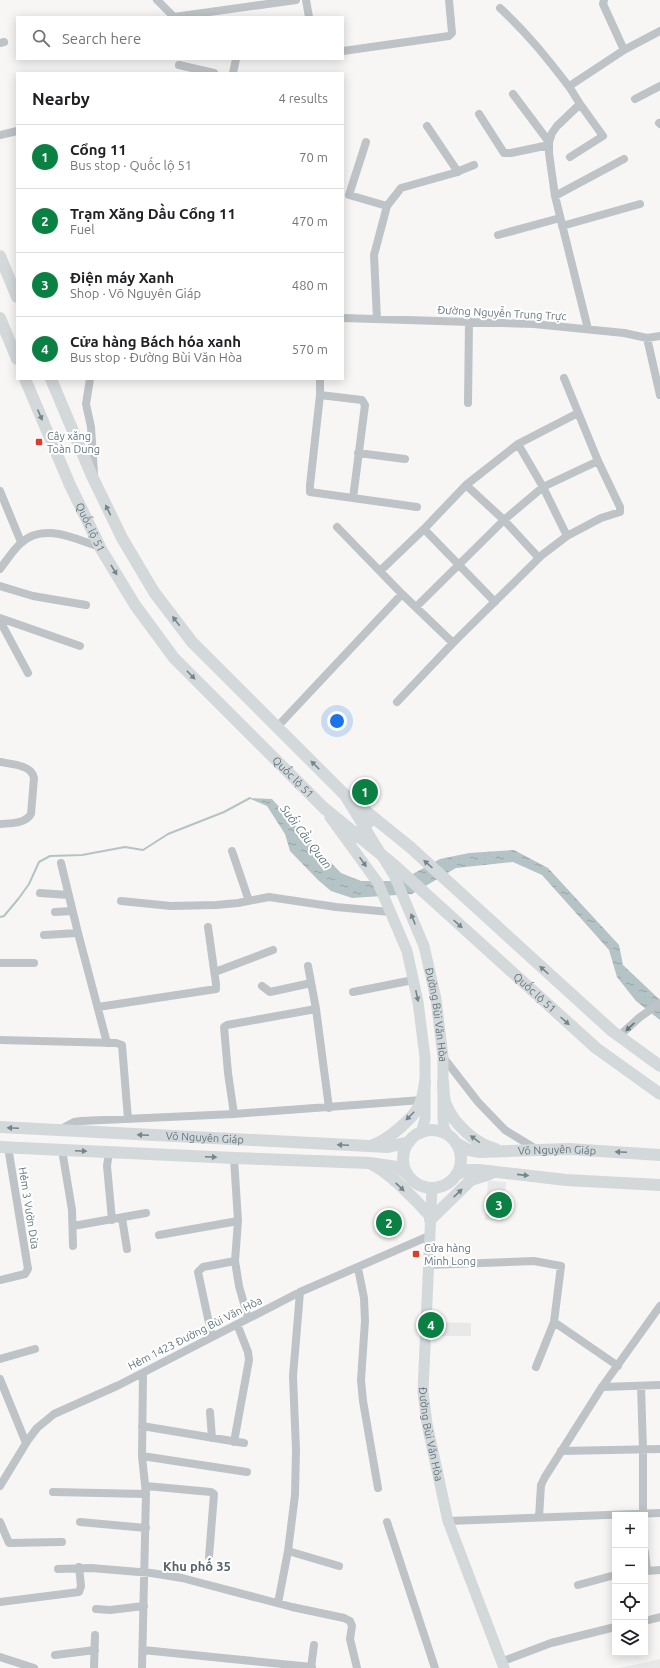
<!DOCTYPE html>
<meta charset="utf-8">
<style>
:root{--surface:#fff;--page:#f2f2f2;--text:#202124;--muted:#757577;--line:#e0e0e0;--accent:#0b8043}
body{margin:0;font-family:Ubuntu,sans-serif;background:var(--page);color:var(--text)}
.controls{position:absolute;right:12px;bottom:12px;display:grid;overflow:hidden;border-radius:0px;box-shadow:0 2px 10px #0003}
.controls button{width:36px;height:36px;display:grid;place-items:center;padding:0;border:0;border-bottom:1px solid var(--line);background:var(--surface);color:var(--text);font:20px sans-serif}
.you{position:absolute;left:337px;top:721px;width:14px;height:14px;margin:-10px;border:3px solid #fff;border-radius:50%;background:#1a73e8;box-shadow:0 0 0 6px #1a73e833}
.badge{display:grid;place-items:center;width:26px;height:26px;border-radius:50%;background:var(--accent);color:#fff;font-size:13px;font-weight:700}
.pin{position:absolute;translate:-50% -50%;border:2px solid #fff;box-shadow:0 1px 4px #0006}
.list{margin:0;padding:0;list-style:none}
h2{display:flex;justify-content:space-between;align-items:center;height:52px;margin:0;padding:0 16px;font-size:17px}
h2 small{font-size:13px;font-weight:400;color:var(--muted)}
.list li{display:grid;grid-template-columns:26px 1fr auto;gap:12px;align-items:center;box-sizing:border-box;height:64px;padding:0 16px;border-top:1px solid var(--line)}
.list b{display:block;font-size:15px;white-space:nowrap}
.list p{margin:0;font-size:13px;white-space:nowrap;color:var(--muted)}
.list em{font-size:13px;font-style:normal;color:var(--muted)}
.icon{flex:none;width:22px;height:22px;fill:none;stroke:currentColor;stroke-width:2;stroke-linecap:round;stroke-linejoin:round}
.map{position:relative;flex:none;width:660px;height:1668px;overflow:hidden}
.search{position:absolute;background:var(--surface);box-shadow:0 2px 10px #0003;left:16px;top:16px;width:328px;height:44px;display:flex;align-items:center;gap:10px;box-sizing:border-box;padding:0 14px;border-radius:0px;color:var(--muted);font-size:15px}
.panel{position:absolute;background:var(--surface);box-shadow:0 2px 10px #0003;left:16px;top:72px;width:328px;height:308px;border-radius:0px}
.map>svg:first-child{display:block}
.built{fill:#e7e8e7}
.water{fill:url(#water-ripples)}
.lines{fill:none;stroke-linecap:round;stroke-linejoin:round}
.stream{stroke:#b4c3c5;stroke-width:2}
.minor{stroke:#bdc3c6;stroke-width:8}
.major{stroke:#d3d8db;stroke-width:11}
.highway{stroke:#d3d8db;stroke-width:12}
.oneway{fill:#74858c}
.oneway2{fill:#63767e}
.poi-dot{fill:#de3d2c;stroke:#fff;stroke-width:1.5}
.labels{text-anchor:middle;stroke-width:4;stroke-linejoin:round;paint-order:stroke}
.street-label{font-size:11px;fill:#63767e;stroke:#fff}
.poi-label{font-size:11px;fill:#63767e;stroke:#fff;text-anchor:start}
.water-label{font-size:12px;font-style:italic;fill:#5e7679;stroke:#fff}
.quarter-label{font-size:13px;font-weight:bold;fill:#546369;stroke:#fff}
</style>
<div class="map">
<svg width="660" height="1668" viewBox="0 0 660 1668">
<defs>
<pattern id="water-ripples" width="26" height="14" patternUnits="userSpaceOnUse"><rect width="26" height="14" fill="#b4c3c5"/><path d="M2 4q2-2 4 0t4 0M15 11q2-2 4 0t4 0" fill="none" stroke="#96a3a5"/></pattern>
</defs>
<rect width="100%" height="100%" fill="#f7f6f4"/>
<path class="built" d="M488 1181 506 1182 503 1221 485 1220Z
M430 1322 471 1323V1336H429Z
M660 1659V1668H618L648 1662Z"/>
<path class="water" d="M248 798 272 799 309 840 341 873 361 881H400L440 859 469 853 514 850 548 868 619 945 623 965 660 1000V1020L636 1001 617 977 609 950 542 875 513 862 456 868 412 894 352 898 331 891 318 880 290 851 285 834 267 806Z"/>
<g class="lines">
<path class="stream" d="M0 917 4 916 19 898 29 884 39 862 50 856 82 855 125 847 143 850 168 834 224 812 250 798"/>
<path class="minor" d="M157 0 174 17 296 0
M306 0 309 17
M604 0 603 4 624 50
M500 8C528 34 547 58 570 88
M0 43 4 42
M343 51 449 36 452 33 449 0
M179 65 214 73
M233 73 236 59
M513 94 549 142
M635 99 660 86
M479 114 504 153H511L549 145
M659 123 660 124
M427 126 458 172
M0 135 17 131
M366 142 349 195 387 206
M570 157 603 136 580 104
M555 196 624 159
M562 226 640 204
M498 235 560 218
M343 318 534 324 624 333 647 338 660 336
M377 319 374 255 387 206 401 188 454 173 474 165
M588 329 555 196 549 153V142L552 133 557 126 580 104 570 88 571 85 624 50 660 31
M647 338 660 395
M90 379 86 404 91 427 94 474
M320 379V395L310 485V492L417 507
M320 395 362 400 365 405 353 498
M468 403 469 321
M518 444 543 487 567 536
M358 453 405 459
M466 485 504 520 539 558
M0 491 21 542
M337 527 402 594
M424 529 495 602
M0 569C7 560 13 550 21 543 43 522 76 539 100 547
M380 571 424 529 466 485 518 444 578 413
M0 586 33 596 86 605
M416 607 504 520 543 487 598 461
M0 618 80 646
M0 621 28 673
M397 702 453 643
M277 727 402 594 453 643 542 555 567 536 601 518 620 512V507L598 461 564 378
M0 762C11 764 32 765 34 778L31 814C25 824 11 823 0 824
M232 851 249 901
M61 863 78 933 107 1043
M40 893 68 895
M121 901 171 906 216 905 238 903 269 897 336 907 390 912
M55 912 72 911
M44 935 78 933
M0 963H34
M308 966 316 1009
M215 972 273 950
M262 986 270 992 311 983
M353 992 413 980
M98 1007 216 989V984L208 927
M619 1036 640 1017 660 1003
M0 1040 116 1043 122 1045 128 1119
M443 1057 478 1102 505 1130 536 1149
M234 1114 228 1073 224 1027 227 1025 316 1009 329 1108
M59 1130 74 1122 81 1121 234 1114 422 1100
M62 1150 72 1210 73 1246
M109 1152 107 1166 112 1220
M234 1158 238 1221 235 1261 239 1286 248 1318
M122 1218 127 1249
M73 1226 146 1213
M159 1235 238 1221
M428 1265 534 1261 561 1266 554 1322 618 1366
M358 1268 364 1298 365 1321 361 1380 363 1401 378 1488
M0 1280 25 1274 28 1269 8 1147
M212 1337 198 1272 203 1267 235 1261
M0 1359 35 1349
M536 1367 554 1322
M0 1379 26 1443
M641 1386 643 1450V1513
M602 1387 660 1385
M210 1412 212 1438
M142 1426 244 1443
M234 1442 249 1360 248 1352 237 1324
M561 1451 660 1449
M142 1456 247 1472
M0 1486 28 1440 37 1428 54 1414 119 1385 300 1292 429 1236
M146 1486 211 1492 214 1494 209 1557
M53 1492 146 1494
M539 1517 541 1485 545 1477 602 1387 660 1306
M448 1521 660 1513
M0 1522 9 1543 62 1542
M80 1522 146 1528
M387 1522 435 1668
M288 1551 339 1566
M645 1552 647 1571 660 1570
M58 1569 91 1568 151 1573 182 1578 292 1607 344 1618 350 1621 352 1626 350 1639 357 1668
M578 1585 615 1575
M0 1602 79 1592 81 1586 79 1567
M278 1603 288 1551 295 1495 296 1450 293 1376 300 1292
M96 1609 110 1610 144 1606
M645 1621 660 1617
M143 1650 312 1667
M55 1655 95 1650
M0 1657 34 1668
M501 1662 551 1643 615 1627
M94 1668 95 1635
M142 1668 146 1494 142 1456 143 1373
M311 1668 314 1645"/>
<g class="major">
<path id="s1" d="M345 796 394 875 424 946 436 999 443 1057V1119L444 1128 448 1135"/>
<path d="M330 817 378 883 407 951 418 1002 425 1057V1119L421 1133"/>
<path id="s2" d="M432 1188 423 1392 427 1424 448 1521 504 1668"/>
</g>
<g class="highway">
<path d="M0 256 17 297"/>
<path d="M0 318 17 359"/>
<path id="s3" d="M25 379 70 485 101 549 135 605 174 658 324 808 394 865 596 1048 660 1094"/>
<path d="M51 379 92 476 122 538 154 592 192 642 342 792 410 847 612 1031 660 1066"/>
<path d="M349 842 373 818"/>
<path d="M443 1082C444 1090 443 1100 447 1107 455 1125 477 1145 496 1149"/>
<path id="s4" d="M0 1127 388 1147 409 1142"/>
<circle cx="432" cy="1159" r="29"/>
<path id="s5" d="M456 1143 469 1150 480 1152 569 1149 660 1155"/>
<path d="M373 1145C388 1140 414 1118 420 1104 423 1097 424 1089 425 1082"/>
<path d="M0 1147 234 1158 370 1163 397 1167 407 1174"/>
<path d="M373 1165C390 1173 418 1202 431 1217"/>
<path d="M457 1174 469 1170H479L566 1180 660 1185"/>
<path d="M430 1220 471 1180 490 1174"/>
</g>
</g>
<defs><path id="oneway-solid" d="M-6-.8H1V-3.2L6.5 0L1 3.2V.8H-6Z"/></defs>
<g class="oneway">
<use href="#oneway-solid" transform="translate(40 415) rotate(67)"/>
<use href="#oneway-solid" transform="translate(108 510) rotate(-116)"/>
<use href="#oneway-solid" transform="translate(114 570) rotate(59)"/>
<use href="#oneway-solid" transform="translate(176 621) rotate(-127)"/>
<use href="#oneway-solid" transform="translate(191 675) rotate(46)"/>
<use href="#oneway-solid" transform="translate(315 765) rotate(-135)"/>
<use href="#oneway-solid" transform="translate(363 862) rotate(55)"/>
<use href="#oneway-solid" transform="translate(428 864) rotate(-138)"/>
<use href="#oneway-solid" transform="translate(413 919) rotate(-112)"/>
<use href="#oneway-solid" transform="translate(458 924) rotate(42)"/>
<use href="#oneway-solid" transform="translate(544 970) rotate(-138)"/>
<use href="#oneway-solid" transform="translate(417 996) rotate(78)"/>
<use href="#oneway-solid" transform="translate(565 1021) rotate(42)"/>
<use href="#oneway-solid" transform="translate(410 1116) rotate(135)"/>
<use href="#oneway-solid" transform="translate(13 1128) rotate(-177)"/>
<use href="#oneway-solid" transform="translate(143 1135) rotate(-177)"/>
<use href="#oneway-solid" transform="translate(475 1139) rotate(-144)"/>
<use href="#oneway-solid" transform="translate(343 1145) rotate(-177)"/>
<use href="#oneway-solid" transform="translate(81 1151) rotate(3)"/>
<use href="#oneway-solid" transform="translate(621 1152) rotate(-177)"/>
<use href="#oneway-solid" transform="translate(211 1157) rotate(3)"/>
<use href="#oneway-solid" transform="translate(523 1175) rotate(6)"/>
<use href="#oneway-solid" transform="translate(400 1187) rotate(43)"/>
<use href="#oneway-solid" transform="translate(458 1193) rotate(-43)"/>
</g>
<use class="oneway2" href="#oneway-solid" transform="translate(630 1027) rotate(137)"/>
<g class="poi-dot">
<rect x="35" y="438" width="8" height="8" rx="2"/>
<rect x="412" y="1250" width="8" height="8" rx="2"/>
</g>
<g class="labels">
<g class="street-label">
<text transform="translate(502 313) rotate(3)" y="4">Đường Nguyễn Trung Trực</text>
<text dy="4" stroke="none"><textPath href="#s3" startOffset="162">Quốc lộ 51</textPath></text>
<text dy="4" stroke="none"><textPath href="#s3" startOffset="486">Quốc lộ 51</textPath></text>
<text dy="4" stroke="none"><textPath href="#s3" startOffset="810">Quốc lộ 51</textPath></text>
<text dy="4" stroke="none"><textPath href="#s1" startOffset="240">Đường Bùi Văn Hòa</textPath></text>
<text dy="4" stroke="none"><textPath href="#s4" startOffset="205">Võ Nguyên Giáp</textPath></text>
<text dy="4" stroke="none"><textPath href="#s5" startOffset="103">Võ Nguyên Giáp</textPath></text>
<text transform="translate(29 1208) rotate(81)" y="4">Hẻm 3 Vườn Dừa</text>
<text transform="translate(195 1333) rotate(-27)" y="4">Hẻm 1423 Đường Bùi Văn Hòa</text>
<text dy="4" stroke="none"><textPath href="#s2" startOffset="247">Đường Bùi Văn Hòa</textPath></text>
</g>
<g class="poi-label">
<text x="47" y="440">Cây xăng<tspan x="47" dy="13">Toàn Dung</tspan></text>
<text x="424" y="1252">Cửa hàng<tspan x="424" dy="13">Minh Long</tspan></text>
</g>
<g class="water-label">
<text transform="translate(306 837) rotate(53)" y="4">Suối Cầu Quan</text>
</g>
<g class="quarter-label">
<text x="197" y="1571">Khu phố 35</text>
</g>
</g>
</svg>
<div class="controls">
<button>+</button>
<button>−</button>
<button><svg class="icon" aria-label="locate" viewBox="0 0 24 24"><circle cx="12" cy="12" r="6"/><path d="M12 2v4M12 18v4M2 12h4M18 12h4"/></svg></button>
<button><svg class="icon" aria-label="layers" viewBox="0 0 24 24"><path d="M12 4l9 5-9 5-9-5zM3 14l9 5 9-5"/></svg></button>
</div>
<div class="you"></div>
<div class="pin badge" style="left:365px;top:792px">1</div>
<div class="pin badge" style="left:389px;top:1223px">2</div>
<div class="pin badge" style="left:499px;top:1205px">3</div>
<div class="pin badge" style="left:431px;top:1325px">4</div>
<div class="search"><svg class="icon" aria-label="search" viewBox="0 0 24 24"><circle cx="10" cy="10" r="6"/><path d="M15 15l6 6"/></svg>Search here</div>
<section class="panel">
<h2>Nearby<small>4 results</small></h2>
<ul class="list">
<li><span class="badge">1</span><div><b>Cổng 11</b><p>Bus stop · Quốc lộ 51</p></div><em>70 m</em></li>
<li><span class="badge">2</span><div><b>Trạm Xăng Dầu Cổng 11</b><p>Fuel</p></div><em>470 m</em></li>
<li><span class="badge">3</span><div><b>Điện máy Xanh</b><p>Shop · Võ Nguyên Giáp</p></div><em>480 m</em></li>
<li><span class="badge">4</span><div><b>Cửa hàng Bách hóa xanh</b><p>Bus stop · Đường Bùi Văn Hòa</p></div><em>570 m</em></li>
</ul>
</section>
</div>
